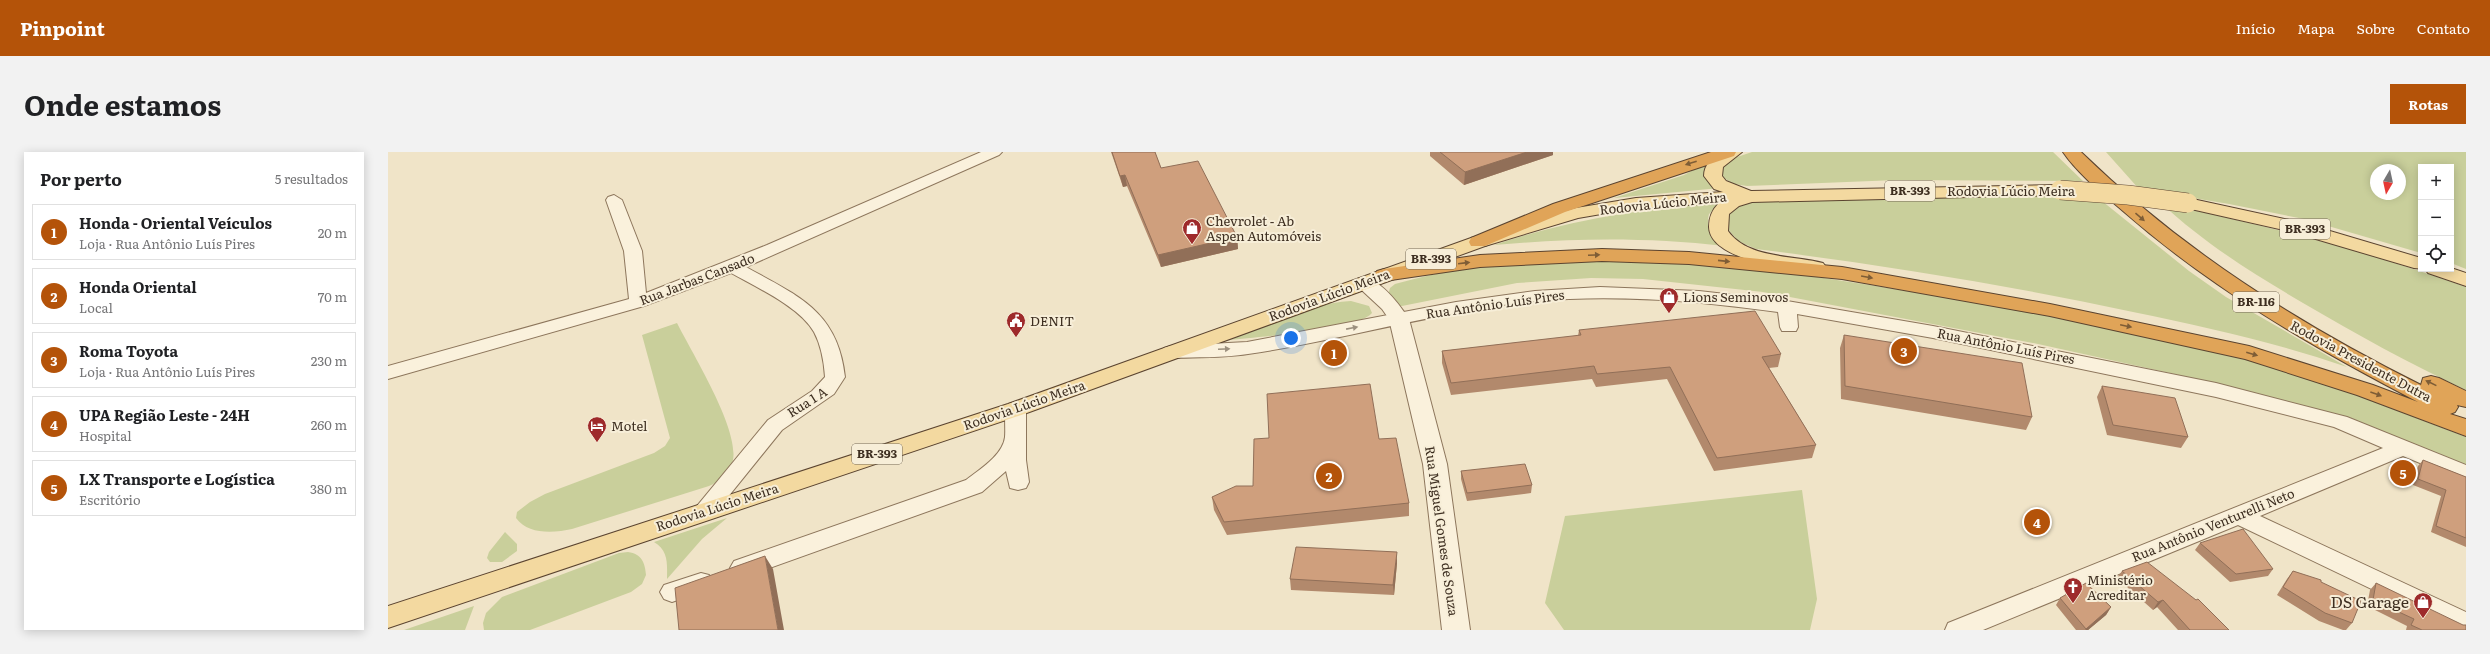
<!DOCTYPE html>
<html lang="pt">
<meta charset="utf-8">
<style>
:root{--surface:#fff;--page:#f2f2f2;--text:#202124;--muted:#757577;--line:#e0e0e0;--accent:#b45309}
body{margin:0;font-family:Literata,serif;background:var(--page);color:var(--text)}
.controls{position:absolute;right:12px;top:12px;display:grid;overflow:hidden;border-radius:0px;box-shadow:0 2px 10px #0003}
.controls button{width:36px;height:36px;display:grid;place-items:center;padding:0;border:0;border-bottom:1px solid var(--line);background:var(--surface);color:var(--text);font:20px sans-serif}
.compass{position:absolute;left:1982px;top:12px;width:36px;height:36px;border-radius:50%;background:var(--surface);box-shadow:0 2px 10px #0003;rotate:189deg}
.you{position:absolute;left:903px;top:186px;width:14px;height:14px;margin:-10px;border:3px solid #fff;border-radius:50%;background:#1a73e8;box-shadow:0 0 0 6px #1a73e833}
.badge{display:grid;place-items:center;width:26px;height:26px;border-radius:50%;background:var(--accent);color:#fff;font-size:13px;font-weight:700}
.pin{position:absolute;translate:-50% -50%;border:2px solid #fff;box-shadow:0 1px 4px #0006}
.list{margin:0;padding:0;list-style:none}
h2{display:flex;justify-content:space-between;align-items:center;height:52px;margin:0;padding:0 16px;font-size:17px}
h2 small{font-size:13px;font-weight:400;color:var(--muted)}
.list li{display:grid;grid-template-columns:26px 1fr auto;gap:12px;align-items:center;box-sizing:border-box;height:56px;margin:0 8px 8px;padding:0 8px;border:1px solid var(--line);border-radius:0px}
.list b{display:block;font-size:15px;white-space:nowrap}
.list p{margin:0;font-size:13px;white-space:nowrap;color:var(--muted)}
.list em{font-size:13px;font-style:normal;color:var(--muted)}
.icon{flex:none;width:22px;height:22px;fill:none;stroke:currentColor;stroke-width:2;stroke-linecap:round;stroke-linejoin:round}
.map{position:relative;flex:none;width:2078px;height:478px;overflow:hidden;border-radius:0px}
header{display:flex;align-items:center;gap:24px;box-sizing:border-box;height:56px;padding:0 20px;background:var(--accent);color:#fff}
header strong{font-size:19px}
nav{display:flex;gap:22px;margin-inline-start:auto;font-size:14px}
.intro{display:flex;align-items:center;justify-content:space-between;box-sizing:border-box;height:96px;padding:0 24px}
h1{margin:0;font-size:28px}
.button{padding:10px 18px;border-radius:0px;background:var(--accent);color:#fff;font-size:14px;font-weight:700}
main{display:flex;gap:24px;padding:0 24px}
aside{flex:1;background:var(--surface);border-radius:0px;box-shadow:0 2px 10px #0003}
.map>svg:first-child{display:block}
.green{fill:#c9cf9b;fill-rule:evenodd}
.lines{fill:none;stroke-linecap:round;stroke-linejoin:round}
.minor-casing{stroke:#8d765c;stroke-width:2}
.tertiary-casing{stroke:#8d765c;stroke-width:2}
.primary-casing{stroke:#5b4430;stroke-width:2}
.motorway-casing{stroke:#5b4430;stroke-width:2}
.minor{fill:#faf1dc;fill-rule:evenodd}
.tertiary{fill:#faf1dc;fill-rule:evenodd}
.primary{fill:#f3d9a0;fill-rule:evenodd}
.motorway{fill:#e0a458;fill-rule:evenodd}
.primary-bridge-casing{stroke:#5b4430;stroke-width:20;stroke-linecap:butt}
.primary-bridge{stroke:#f3d9a0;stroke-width:19}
.wall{fill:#b2896c}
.shaded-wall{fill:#916f58}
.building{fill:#cf9f7d;stroke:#916f58}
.oneway{fill:#7e5d36}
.oneway2{fill:#9c907e}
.labels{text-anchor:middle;stroke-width:4;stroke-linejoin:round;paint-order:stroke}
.shield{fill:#f7eed8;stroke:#756857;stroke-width:1}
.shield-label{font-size:12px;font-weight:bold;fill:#3d2e20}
.street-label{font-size:13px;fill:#3d2e20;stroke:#f7eed8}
.poi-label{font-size:13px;fill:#3d2e20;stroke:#f7eed8;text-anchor:start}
.near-poi-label{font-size:16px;fill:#3d2e20;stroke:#f7eed8;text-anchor:end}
</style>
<header>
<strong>Pinpoint</strong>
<nav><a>Início</a><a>Mapa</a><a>Sobre</a><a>Contato</a></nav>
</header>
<div class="intro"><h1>Onde estamos</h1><a class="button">Rotas</a></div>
<main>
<aside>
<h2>Por perto<small>5 resultados</small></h2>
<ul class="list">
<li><span class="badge">1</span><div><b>Honda - Oriental Veículos</b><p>Loja · Rua Antônio Luís Pires</p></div><em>20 m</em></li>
<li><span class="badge">2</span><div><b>Honda Oriental</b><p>Local</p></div><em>70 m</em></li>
<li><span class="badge">3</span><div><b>Roma Toyota</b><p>Loja · Rua Antônio Luís Pires</p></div><em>230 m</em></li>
<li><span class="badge">4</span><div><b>UPA Região Leste - 24H</b><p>Hospital</p></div><em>260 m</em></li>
<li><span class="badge">5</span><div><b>LX Transporte e Logística</b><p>Escritório</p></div><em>380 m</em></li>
</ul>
</aside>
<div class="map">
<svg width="2078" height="478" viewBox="0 0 2078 478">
<rect width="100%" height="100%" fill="#f0e4c8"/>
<path class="green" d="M1364 0H1665L1695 29 1509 28 1359 34 1346 32 1334 25 1332 16 1340 8Z
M1718 0H2078V117L2063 111V15H2033V101L1916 67 1841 52 1751 37ZM1988 18H2012V42H1988Z
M1326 7 1317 14V20L1332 36 1226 46 1296 23Z
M1570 44H1654L1714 49 1801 119 1838 145 1959 215C1889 191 1818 175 1745 160 1620 133 1494 113 1368 97L1350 89 1339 76C1339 58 1347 55 1363 50Z
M1333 51 1321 62C1317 77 1327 85 1337 94 1257 85 1186 86 1106 93 1180 68 1255 56 1333 51Z
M1773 51C1877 73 1978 99 2078 135V238C2022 212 1968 182 1915 151 1864 121 1816 91 1773 51Z
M1270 108 1416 123 1488 134 1634 158 1825 197 1919 224 2078 285V314L1949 262 1818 229 1650 192 1375 140 1255 127 1203 126 1129 131 1014 154H1011L1000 143 1002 136 1007 132C1093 107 1181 109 1270 108Z
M963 149 981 154 984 161C970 178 868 185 842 188 877 174 926 150 963 149Z
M289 171C304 201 351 276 345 308 343 319 331 330 321 334L184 377C166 381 140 383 128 366L129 360 142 350 157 342 266 301 277 294 282 286 254 183Z
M1414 338 1429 447 1422 478H1176L1157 451 1177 364Z
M339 366 314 387 279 427C279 412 281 399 266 390Z
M117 380 129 392V399L114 410H102L99 406 101 400Z
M240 400C254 402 257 411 258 423L254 432 243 440 142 478H96L95 471 98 461 114 445 231 401Z
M86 454 77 478H16Z"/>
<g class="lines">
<defs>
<path id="minor" d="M593 0H614L611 3 358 115C410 144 450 159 457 225L446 242 394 278 323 366 315 368 307 366 304 360 380 268 424 239 437 225C436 210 433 193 426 180 412 155 368 135 343 121L256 154 0 227V214L241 147 236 99 218 48 220 45 226 43 234 48 254 99 258 141 379 93Z
M1212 135 1311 139 1399 149 1545 174 1828 231 1959 265 2078 313V330L2015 304 1872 364 2078 460V478H2069L1850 373 1595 478H1557L1560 471 1995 296 1946 275 1828 245 1545 186 1409 162 1410 175 1408 179H1394L1392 175 1390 160C1310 149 1229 142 1148 149 1051 159 956 188 860 202 835 206 808 205 783 206L776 204 773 200 776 196 783 194 859 190 1068 150 1147 139Z
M628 250 635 252 638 257V308L641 330 638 336 630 338 622 336 618 319 594 340 362 423 354 425 346 423 342 416 346 409 578 328C591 318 615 303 617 285 618 274 615 262 621 252Z
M313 421 321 423 325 430 321 437 284 450 276 447 272 440 276 433Z"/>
<path id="tertiary" d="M976 125C995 130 1011 152 1021 167L1059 312 1082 478H1054L1035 312 1001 167 994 157 966 131 969 127Z"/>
<path id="primary" d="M1333 0H1354L1335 15 1334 24 1338 29 1363 39 1672 33 1678 34 1681 38 1678 42 1672 43 1364 50 1351 54 1341 62 1340 79C1360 107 1405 103 1435 111L1438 115 1435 119 1428 121C1404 117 1322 109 1321 75 1321 65 1324 58 1331 51L1248 56 1190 66 1097 94 636 262 0 476V454L620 252 1083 86 1188 56 1248 46 1335 40 1326 37 1316 24C1316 13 1324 5 1333 0Z
M1800 46 1915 71 2033 106V117H2036L2026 116 1904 80 1794 55 1791 51 1794 47Z
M2063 116 2078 121V134L2040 121 2037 117Z"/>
<path id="motorway" d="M1323 0H1348L1346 4 1177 60 1097 94H1083L1081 90 1083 86 1165 52Z
M1675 0H1693C1794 98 1907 170 2033 233L2035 226 2043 224 2051 226 2078 239V255L2069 253 2070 255 2067 260 2062 262 2078 267V284L1969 243 1857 207 1662 164 1454 127 1301 112 1214 109 1092 115 996 129 989 127 986 123 989 119 996 117 1092 103 1214 97 1301 100 1454 115 1662 152 1861 194 1985 233 2030 250C1926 196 1824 137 1735 59 1715 42 1690 22 1675 0Z"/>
</defs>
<use href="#minor" class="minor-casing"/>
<use href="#tertiary" class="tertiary-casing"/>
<use href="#primary" class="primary-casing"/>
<use href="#motorway" class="motorway-casing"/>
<use href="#minor" class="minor"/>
<use href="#tertiary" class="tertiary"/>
<use href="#primary" class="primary"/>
<use href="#motorway" class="motorway"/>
<defs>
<path id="primary-bridge" d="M1672 38 1740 43 1800 51"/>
</defs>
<use href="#primary-bridge" class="primary-bridge-casing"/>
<use href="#primary-bridge" class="primary-bridge"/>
</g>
<path class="wall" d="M723 0H767L773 16 849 85 850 97 773 115 739 34 735 35Z
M1042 0H1165V3L1076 33 1042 4Z
M1191 178 1393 202 1390 215 1381 216 1428 293 1424 306 1326 319 1279 227 1208 235 1204 227 1063 243 1054 211V199L1190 184Z
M1456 183 1644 265 1638 278 1453 247 1452 196Z
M1714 234 1800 285 1793 296 1719 283 1709 245Z
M991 287 1021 351V364L839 383 826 358 824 345 865 334Z
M2035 308 2078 325V395L2043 380 2053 344 2025 333 2030 314Z
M1073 319 1144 333 1143 341 1079 349 1073 327Z
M1812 391 1885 417 1880 424 1842 430 1807 398Z
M1009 411 1006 443 903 438 902 427Z
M1734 419 1841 478H1790L1769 455 1765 458 1729 426Z
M1905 419 1933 430 1964 471 1958 478H1955L1931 469 1889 443 1899 427Z
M1988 431 2078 478H2018L2019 474 1979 454 1982 438Z
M1672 446 1723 455 1718 463 1700 478H1688L1668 453Z"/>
<path class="shaded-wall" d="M1139 0H1165V3L1076 33 1077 20Z
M737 23 739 34 735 35 732 24Z
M849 85 850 97 773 115 770 103Z
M1009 400V411L1006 443 1005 433Z
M377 404 385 417 396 478H390Z
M1775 448 1769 455 1765 458 1770 450Z
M1723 455 1718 463 1700 478H1697Z"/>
<path class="building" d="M724 0H767L773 16 810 9 849 85 770 103 737 23 732 24Z
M1052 0H1139L1077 20Z
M1367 159 1393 202 1374 205 1428 293 1329 306 1282 215 1209 222 1206 214 1063 231 1054 199 1193 183 1191 178Z
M1456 183 1634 211 1644 265 1457 234Z
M982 232 991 287 1008 286 1021 351 836 370 824 345 848 334H865L866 287 881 286 879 242Z
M1714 234 1787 246 1800 285 1725 273Z
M2035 308 2078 325V386L2048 374 2058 338 2030 327Z
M1137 312 1144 333 1079 341 1073 319Z
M1855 377 1885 417 1848 422 1812 391Z
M908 395 1009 400 1005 433 902 427Z
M377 404 390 478H291L287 436Z
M1759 410 1808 448 1810 447 1841 478H1802L1775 448 1770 450 1734 419Z
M1905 419 1933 428V430L1973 449 1964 471 1937 461 1895 435Z
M1698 431 1723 455 1698 477 1672 446Z
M1988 431 2075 473H2078V478H2034L2023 473 2026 467 1985 448Z"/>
<defs><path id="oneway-solid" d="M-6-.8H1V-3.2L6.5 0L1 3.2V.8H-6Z"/></defs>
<g class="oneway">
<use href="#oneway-solid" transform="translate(1303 11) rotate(162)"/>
<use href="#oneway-solid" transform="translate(1752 65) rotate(41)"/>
<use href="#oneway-solid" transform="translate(1206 103) rotate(-2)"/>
<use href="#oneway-solid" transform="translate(1336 109) rotate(6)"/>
<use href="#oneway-solid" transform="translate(1076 111) rotate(-7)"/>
<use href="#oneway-solid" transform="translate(1479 125) rotate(10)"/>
<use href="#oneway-solid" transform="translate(1738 174) rotate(12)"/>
<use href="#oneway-solid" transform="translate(1864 202) rotate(16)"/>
<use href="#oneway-solid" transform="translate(2043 231) rotate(-154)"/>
<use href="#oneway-solid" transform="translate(1988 242) rotate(20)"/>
</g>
<g class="oneway2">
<use href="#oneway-solid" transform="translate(964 176) rotate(-11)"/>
<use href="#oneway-solid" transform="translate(836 197) rotate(-3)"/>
</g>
<defs>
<symbol id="shop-pin" viewBox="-11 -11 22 30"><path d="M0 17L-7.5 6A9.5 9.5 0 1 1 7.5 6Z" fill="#9e2a2b" stroke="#f7eed8"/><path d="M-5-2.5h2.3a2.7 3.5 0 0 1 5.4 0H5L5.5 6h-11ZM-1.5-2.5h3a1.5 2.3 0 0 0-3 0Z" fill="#fff"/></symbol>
<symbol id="civic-pin" viewBox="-11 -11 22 30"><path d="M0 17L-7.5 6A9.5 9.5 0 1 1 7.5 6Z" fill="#9e2a2b" stroke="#f7eed8"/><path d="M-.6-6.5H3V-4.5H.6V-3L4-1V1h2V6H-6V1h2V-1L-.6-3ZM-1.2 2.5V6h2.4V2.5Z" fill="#fff"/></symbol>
<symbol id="hotel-pin" viewBox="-11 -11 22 30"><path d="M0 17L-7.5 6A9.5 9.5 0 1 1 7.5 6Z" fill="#9e2a2b" stroke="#f7eed8"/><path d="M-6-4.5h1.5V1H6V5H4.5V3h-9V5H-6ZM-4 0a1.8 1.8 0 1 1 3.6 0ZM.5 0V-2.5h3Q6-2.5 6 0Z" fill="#fff"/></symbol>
<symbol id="church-pin" viewBox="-11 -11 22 30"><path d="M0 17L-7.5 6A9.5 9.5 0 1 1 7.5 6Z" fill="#9e2a2b" stroke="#f7eed8"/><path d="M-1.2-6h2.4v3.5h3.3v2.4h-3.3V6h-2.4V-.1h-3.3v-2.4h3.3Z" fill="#fff"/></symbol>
</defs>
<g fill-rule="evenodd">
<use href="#shop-pin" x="793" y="65" width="22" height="30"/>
<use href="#shop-pin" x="1270" y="134" width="22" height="30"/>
<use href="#civic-pin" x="617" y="158" width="22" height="30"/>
<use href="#hotel-pin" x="198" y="263" width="22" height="30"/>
<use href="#church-pin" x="1674" y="424" width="22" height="30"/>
<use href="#shop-pin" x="2024" y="439" width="22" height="30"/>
</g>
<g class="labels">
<g class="shield">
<rect x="1497" y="29" width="50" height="20" rx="3"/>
<rect x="1892" y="67" width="50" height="20" rx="3"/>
<rect x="1018" y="97" width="50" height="20" rx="3"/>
<rect x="1845" y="140" width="46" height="20" rx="3"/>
<rect x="464" y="292" width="50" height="20" rx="3"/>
</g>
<g class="shield-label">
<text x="1522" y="43">BR-393</text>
<text x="1917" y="81">BR-393</text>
<text x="1043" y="111">BR-393</text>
<text x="1868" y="154">BR-116</text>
<text x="489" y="306">BR-393</text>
</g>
<g class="street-label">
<text x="1623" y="44">Rodovia Lúcio Meira</text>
<text transform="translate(1275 51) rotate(-6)" y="5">Rodovia Lúcio Meira</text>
<text transform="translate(309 127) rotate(-21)" y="5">Rua Jarbas Cansado</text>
<text transform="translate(941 143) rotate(-20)" y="5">Rodovia Lúcio Meira</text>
<text transform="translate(1107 152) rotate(-8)" y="5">Rua Antônio Luís Pires</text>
<text transform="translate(1618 194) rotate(11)" y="5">Rua Antônio Luís Pires</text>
<text transform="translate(1973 209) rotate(28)" y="5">Rodovia Presidente Dutra</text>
<text transform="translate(419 250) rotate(-32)" y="5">Rua 1 A</text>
<text transform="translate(636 253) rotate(-19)" y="5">Rodovia Lúcio Meira</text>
<text transform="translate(329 355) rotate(-18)" y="5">Rodovia Lúcio Meira</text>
<text transform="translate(1825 373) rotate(-22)" y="5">Rua Antônio Venturelli Neto</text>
<text transform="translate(1054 379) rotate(82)" y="5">Rua Miguel Gomes de Souza</text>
</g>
<g class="poi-label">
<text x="818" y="74">Chevrolet - Ab<tspan x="818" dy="15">Aspen Automóveis</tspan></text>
<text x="1295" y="150">Lions Seminovos</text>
<text x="642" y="174">DENIT</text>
<text x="223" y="279">Motel</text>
<text x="1699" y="433">Ministério<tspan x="1699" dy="15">Acreditar</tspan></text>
</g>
<g class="near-poi-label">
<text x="2021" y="456">DS Garage</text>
</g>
</g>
</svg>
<div class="controls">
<button>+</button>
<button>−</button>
<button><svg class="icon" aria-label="locate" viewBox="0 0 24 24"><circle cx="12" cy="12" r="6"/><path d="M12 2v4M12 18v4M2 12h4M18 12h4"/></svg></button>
</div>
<svg class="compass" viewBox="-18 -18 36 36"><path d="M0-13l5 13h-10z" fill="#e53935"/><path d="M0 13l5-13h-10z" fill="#757577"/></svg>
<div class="you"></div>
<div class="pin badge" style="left:946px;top:201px">1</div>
<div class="pin badge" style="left:941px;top:324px">2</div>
<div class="pin badge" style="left:1516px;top:199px">3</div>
<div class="pin badge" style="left:1649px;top:370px">4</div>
<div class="pin badge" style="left:2015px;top:321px">5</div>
</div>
</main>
